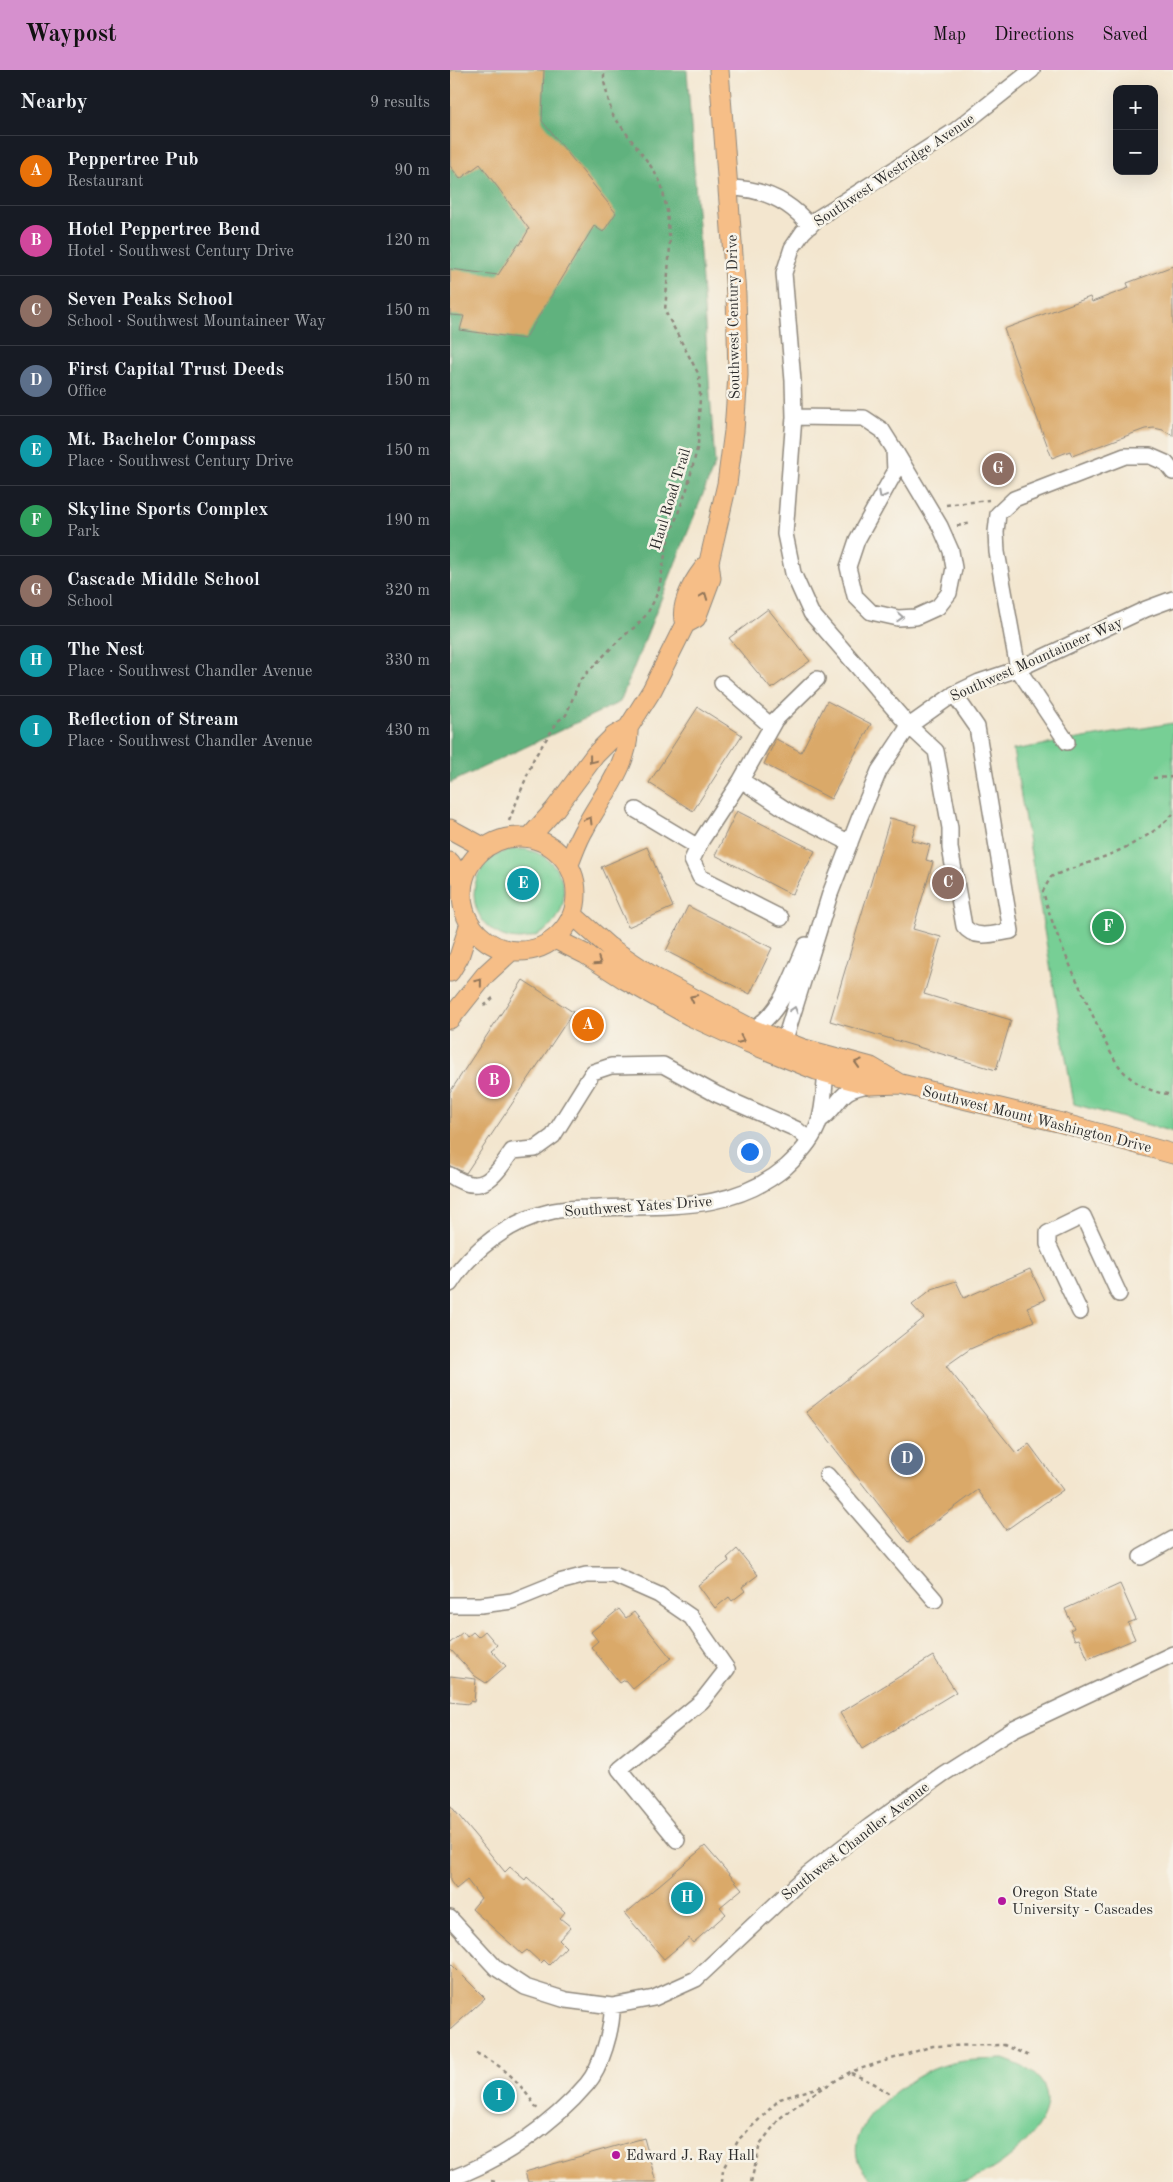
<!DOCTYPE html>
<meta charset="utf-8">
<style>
:root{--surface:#171b24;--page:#242831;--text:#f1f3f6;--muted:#9ea1a6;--line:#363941;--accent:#d690ce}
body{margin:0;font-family:"Old Standard TT",serif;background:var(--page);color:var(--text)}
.controls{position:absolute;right:15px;top:15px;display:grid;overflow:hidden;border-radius:10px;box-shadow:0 5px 20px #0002}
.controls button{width:45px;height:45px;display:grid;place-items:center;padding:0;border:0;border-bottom:1px solid var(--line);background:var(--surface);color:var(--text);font:25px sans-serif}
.you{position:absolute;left:299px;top:1081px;width:18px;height:18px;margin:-12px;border:4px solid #fff;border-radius:50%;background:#1a73e8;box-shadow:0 0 0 8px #1a73e833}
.badge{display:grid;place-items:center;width:32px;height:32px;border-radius:50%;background:var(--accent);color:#fff;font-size:16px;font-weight:700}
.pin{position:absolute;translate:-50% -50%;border:2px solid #fff;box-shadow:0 1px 5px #0006}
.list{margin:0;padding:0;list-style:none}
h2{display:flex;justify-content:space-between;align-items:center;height:65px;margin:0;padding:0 20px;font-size:21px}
h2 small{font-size:16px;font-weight:400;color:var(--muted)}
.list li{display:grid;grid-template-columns:32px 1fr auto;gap:15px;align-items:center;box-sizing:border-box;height:70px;padding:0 20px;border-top:1px solid var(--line)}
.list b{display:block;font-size:19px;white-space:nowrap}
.list p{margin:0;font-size:16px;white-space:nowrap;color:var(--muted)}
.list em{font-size:16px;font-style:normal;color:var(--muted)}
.map{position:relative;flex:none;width:723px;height:2112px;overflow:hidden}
header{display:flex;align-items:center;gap:30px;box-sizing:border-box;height:70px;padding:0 25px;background:var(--accent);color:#111}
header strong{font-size:24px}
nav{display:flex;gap:28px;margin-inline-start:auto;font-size:18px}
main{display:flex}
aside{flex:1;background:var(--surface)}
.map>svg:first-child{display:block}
.green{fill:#77cf95;stroke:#517d60}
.forest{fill:#61b27e;stroke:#466e54}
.building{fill:#daa969}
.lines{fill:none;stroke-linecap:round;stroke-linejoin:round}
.minor-casing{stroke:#8f887d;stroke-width:18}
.major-casing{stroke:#8f887d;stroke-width:21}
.path{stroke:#8f887d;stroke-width:2.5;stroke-dasharray:4 4;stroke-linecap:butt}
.minor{stroke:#fff;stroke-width:15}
.major{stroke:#f6be87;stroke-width:19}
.oneway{stroke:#a0a0a0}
.oneway2{stroke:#907459}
.poi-dot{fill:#b5179e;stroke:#f7f3e8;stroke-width:2}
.labels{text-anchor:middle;stroke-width:5;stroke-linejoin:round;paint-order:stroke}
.street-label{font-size:15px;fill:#2b2b2b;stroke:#f7f3e8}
.poi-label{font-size:15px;fill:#2b2b2b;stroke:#f7f3e8;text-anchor:start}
</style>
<header>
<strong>Waypost</strong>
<nav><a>Map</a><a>Directions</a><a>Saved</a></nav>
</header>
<main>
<aside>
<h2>Nearby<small>9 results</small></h2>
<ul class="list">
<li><span class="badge" style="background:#e8710a">A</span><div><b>Peppertree Pub</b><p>Restaurant</p></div><em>90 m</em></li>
<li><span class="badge" style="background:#d1479c">B</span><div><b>Hotel Peppertree Bend</b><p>Hotel · Southwest Century Drive</p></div><em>120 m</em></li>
<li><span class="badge" style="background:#8d6e63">C</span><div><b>Seven Peaks School</b><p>School · Southwest Mountaineer Way</p></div><em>150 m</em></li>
<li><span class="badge" style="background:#5c6f8a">D</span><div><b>First Capital Trust Deeds</b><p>Office</p></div><em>150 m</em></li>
<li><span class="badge" style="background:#0f9aa8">E</span><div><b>Mt. Bachelor Compass</b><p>Place · Southwest Century Drive</p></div><em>150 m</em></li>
<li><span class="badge" style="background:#2e9e5b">F</span><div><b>Skyline Sports Complex</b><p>Park</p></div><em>190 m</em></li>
<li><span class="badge" style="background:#8d6e63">G</span><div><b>Cascade Middle School</b><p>School</p></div><em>320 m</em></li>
<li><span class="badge" style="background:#0f9aa8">H</span><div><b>The Nest</b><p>Place · Southwest Chandler Avenue</p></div><em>330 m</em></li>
<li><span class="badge" style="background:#0f9aa8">I</span><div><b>Reflection of Stream</b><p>Place · Southwest Chandler Avenue</p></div><em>430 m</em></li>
</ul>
</aside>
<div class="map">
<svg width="723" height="2112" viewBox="0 0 723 2112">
<rect width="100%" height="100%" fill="#f7f3e8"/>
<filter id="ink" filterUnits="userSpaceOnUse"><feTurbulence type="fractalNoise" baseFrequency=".02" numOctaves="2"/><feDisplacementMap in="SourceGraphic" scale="10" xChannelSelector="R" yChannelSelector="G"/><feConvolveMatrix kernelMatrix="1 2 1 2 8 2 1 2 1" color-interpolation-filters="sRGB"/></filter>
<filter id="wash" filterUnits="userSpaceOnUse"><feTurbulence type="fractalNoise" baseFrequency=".0096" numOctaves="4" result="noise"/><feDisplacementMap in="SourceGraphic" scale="20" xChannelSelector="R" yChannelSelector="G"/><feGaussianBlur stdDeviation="1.12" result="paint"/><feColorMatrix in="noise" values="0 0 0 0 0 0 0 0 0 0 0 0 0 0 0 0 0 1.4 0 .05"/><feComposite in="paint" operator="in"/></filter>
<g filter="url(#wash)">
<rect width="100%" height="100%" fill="#f3e6cf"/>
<path class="green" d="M723 653V1062L624 1034 563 680Z
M24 824a45 45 0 1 1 90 0a45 45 0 1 1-90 0Z
M553 1989C569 1995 588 2001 595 2019 609 2055 546 2103 517 2111 509 2112 499 2112 490 2112 469 2112 447 2112 425 2112 369 2071 453 2008 492 1996 512 1989 533 1990 553 1989Z"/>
<path class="forest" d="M0 0H237L265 394 170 632 0 713Z"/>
<g id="blocks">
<path class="building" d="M0 0H94L92 51 166 143 153 162 144 156 75 269 10 260 14 246 0 245V199L48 205 68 174 70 175 79 159 30 94 10 109 0 96Z
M723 196V366L713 360 704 358 695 359 622 386 620 381 602 388 554 259 640 227 642 232 679 218 677 213Z
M318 539 360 591 321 619 279 568Z
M377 631 421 654 381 729 314 694 326 669 351 682Z
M248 637 292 665 243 741 199 713Z
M287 741 365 781 342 825 265 785Z
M440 748 466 755 461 770 480 775 476 790 483 792 463 859 491 867 474 924 561 950 546 1000 380 951Z
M197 777 223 837 178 857 151 797Z
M238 836 322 878 300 924 216 881Z
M73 910 123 942 16 1103 0 1096V1022Z
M580 1199 595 1230 577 1237 584 1251 520 1279 496 1296 566 1383 579 1374 613 1420 556 1460 528 1420 458 1472 356 1342 474 1248 462 1235 482 1219 506 1211 514 1228Z
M287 1479 308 1505 292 1517 295 1521 282 1531 279 1527 265 1538 248 1515 279 1491 277 1488Z
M670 1514 686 1550 678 1553 685 1569 638 1589 629 1569 625 1570 620 1560 624 1558 615 1539Z
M169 1539 176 1548 184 1542 221 1588 183 1619 175 1610 170 1613 141 1577 148 1571 141 1562Z
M35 1561 47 1575 41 1580 56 1596 36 1613 25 1606 0 1579V1573L13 1562 17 1567 23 1562 28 1567Z
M483 1586 506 1622 412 1679 390 1643Z
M0 1606 26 1609 24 1632 20 1631 19 1634 0 1632Z
M0 1735 55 1802 60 1797 75 1810 77 1807 115 1842 110 1848 121 1857 109 1870 116 1877 99 1895 94 1890 91 1893 77 1880 72 1884 22 1839 31 1828 17 1810 6 1819 0 1811Z
M255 1776 292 1819 270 1837 276 1844 243 1873 239 1868 214 1889 175 1844Z
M0 1893 35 1928 0 1960Z
M194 2068 206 2112H78L75 2102Z"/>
</g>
</g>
<g filter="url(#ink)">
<use href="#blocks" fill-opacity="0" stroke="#8f887d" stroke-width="1"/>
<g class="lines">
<defs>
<path id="minor" d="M278 118C312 118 339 130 360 156
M344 347 414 348 432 360 444 379 490 456 501 481 504 498 499 523 488 537 466 547 448 548 421 542 405 526 398 497 407 470 445 402 444 379
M272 613 321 656
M504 624 527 657 561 861C546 863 525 871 514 856L500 778V758L486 681 459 656 361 543 343 503 335 464 344 347 343 311 334 203 342 178 353 162 368 148 506 60 582 0
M617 672 568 599 547 482 546 462 548 444 564 429 675 386H700L716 393 723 402
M291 710 325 650 367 609
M186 740 248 777
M331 848 250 807 242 790 251 771 291 710 341 743 400 773
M302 959C332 944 343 903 356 875
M331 982 380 824 409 749 429 701 459 656 504 624 529 612 568 599 696 539 723 529
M369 1051C393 1034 386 1019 420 1015
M0 1105C32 1127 44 1107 62 1081L85 1079 103 1066 143 1002 161 996 213 995 266 1024 346 1059 359 1070
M0 1214C21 1180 60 1151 99 1142 114 1138 132 1138 148 1138 215 1135 282 1143 336 1097 349 1085 364 1069 369 1052 374 1037 374 1018 376 1003
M630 1242 598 1174V1163L633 1146 669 1224
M377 1405 485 1530
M691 1487 723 1469
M0 1535H31L62 1531 109 1512 136 1505H164L209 1525 241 1547 277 1599 252 1631 169 1699 227 1770
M0 1848 46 1898 75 1917 116 1930 162 1936 204 1928 246 1909 358 1804 420 1756 493 1704 564 1659 723 1584
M0 2109C49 2092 103 2054 137 2014 151 1998 163 1958 162 1936"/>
<path id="major" d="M235 554C228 534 246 507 259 492
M0 759 35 778
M12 824a57 57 0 1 1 114 0a57 57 0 1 1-114 0Z
M80 767 105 739 145 685 164 666 178 658 202 620 235 554 246 548 261 508 259 492 277 414 284 361 288 305 286 225 269 0
M0 792 13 812
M119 794C124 782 128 769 135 758 151 727 180 694 178 658
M123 845 159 877 205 908 302 959 354 979 421 997 450 1014
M105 869 135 884 174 909 240 946 299 973 366 1000 420 1015 451 1014 608 1052 723 1084
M0 902 9 887 20 853
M0 949 36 904 61 881"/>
</defs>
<use href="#minor" class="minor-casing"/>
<use href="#major" class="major-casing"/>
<path class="path" d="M496 435 539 430
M507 456 522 453
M703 708 723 707
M723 744C701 768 668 782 638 793 625 798 613 801 601 807L593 821C604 865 625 905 643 946 651 963 662 990 675 1003 687 1015 706 1025 723 1024
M59 751 84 688 108 651 116 645 130 610 170 569 186 556 197 544 204 531 209 519 217 473 237 419 248 375 250 325 249 305 215 241 220 176 217 141 211 113 200 95 162 44 154 12V0
M34 936 45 926
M26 1983C56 1997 70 2013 88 2040
M401 2003 425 2014 441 2025
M41 2111 47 2112
M272 2112 273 2099 289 2069 330 2029 376 2015
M301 2112 310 2074 330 2048 355 2029 400 2002 483 1976 554 1975 579 1986"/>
<use href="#minor" class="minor"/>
<use href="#major" class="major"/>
</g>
<defs><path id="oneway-chevron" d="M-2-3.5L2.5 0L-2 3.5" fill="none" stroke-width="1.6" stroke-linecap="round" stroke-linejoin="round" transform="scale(1.25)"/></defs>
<g class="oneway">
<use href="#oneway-chevron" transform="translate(432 425) rotate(118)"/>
<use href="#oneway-chevron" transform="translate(450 547) rotate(3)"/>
<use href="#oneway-chevron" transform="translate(344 940) rotate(-73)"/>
</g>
<g class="oneway2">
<use href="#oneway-chevron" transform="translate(254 526) rotate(-69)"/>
<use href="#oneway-chevron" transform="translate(142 690) rotate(128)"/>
<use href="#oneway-chevron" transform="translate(139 750) rotate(-59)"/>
<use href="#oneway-chevron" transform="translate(148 892) rotate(33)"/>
<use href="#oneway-chevron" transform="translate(29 912) rotate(-51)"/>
<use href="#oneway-chevron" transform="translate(243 928) rotate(-153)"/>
<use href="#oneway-chevron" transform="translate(291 970) rotate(25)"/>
<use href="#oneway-chevron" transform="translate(408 993) rotate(-163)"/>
</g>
</g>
<g class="poi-dot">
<circle cx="552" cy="1831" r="5"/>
<circle cx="166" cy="2085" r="5"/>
</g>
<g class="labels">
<g class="street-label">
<text transform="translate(444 100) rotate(-34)" y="5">Southwest Westridge Avenue</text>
<text transform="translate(283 247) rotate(-91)" y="5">Southwest Century Drive</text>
<text transform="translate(220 429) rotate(-73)" y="5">Haul Road Trail</text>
<text transform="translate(586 589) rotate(-24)" y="5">Southwest Mountaineer Way</text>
<text transform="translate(587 1049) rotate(14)" y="5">Southwest Mount Washington Drive</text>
<text transform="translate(188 1136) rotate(-4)" y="5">Southwest Yates Drive</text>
<text transform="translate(405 1771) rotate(-38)" y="5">Southwest Chandler Avenue</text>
</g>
<g class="poi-label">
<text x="562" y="1827">Oregon State<tspan x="562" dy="17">University - Cascades</tspan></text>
<text x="176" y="2090">Edward J. Ray Hall</text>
</g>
</g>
</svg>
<div class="controls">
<button>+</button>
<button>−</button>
</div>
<div class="you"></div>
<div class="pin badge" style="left:138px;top:955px;background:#e8710a">A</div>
<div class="pin badge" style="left:44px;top:1011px;background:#d1479c">B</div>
<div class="pin badge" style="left:498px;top:813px;background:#8d6e63">C</div>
<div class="pin badge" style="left:457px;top:1389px;background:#5c6f8a">D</div>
<div class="pin badge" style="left:73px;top:814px;background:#0f9aa8">E</div>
<div class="pin badge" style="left:658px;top:857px;background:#2e9e5b">F</div>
<div class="pin badge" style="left:548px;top:399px;background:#8d6e63">G</div>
<div class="pin badge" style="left:237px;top:1828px;background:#0f9aa8">H</div>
<div class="pin badge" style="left:49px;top:2026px;background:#0f9aa8">I</div>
</div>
</main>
